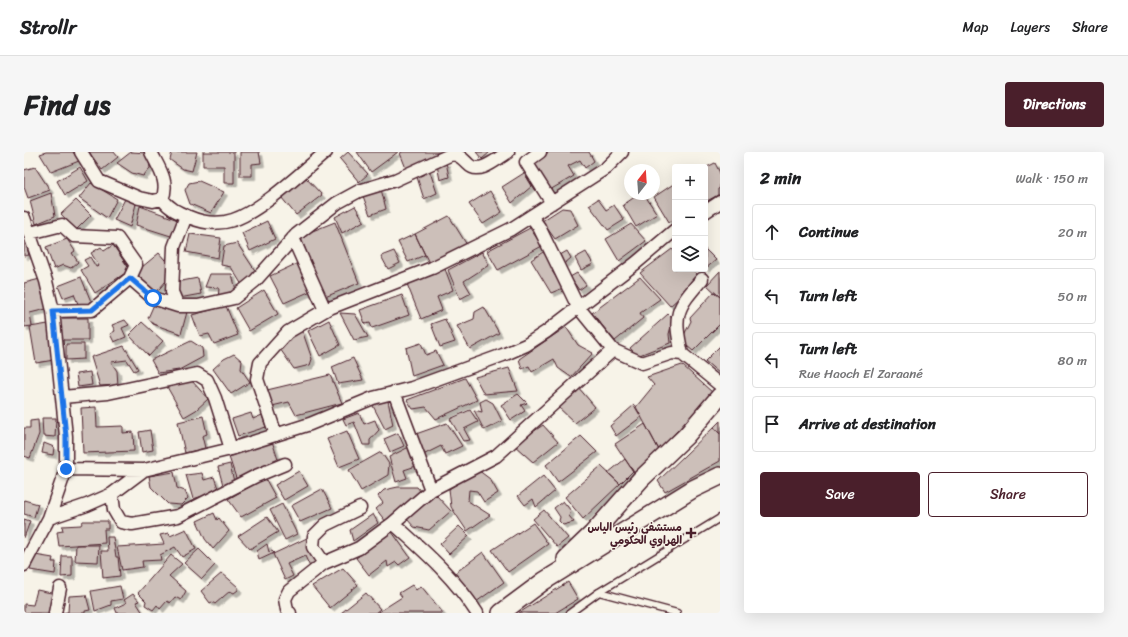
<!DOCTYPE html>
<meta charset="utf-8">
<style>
:root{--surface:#fff;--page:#f6f6f6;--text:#202124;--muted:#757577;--line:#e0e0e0;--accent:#4a1f2b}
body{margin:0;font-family:Sriracha,"Playpen Sans Arabic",sans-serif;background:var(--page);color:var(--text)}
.controls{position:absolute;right:12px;top:12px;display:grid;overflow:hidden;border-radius:4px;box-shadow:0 4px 16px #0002}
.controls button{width:36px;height:36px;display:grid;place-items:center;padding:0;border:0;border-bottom:1px solid var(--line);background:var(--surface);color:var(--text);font:20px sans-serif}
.compass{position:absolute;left:600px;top:12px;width:36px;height:36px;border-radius:50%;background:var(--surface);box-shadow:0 4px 16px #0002;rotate:17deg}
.stop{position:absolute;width:12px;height:12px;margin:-9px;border:3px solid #1a73e8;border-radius:50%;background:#fff}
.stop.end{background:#1a73e8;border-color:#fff;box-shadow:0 1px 4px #0008}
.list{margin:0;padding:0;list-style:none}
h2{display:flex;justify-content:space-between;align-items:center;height:52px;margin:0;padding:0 16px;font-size:17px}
h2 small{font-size:13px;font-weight:400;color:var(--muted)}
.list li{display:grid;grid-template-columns:26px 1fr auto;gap:12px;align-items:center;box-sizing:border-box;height:56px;margin:0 8px 8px;padding:0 8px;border:1px solid var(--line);border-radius:4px}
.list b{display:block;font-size:15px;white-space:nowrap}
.list p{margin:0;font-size:13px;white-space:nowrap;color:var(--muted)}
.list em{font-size:13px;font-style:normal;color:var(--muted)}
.actions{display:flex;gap:8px;padding:12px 16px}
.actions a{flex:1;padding:9px 0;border:1px solid var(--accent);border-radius:4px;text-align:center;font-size:14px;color:var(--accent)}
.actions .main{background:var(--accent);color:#fff}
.icon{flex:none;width:22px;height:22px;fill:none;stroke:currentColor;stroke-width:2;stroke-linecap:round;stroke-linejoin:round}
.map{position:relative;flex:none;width:696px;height:461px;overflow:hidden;border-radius:4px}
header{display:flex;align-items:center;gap:24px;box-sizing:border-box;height:56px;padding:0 20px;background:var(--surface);border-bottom:1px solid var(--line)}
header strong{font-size:19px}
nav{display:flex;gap:22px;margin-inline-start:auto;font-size:14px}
.intro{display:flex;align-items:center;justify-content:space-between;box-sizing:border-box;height:96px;padding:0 24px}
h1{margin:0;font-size:28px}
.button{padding:10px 18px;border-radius:4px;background:var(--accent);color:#fff;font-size:14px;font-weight:700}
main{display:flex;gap:24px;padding:0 24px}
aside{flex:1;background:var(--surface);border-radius:4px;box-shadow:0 4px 16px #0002}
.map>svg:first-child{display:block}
.building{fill:#ccbfb9;stroke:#4a1f2b;filter:url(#shadow)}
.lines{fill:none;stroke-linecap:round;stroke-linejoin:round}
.lane-casing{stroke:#4a1f2b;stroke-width:9}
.street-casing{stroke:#4a1f2b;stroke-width:15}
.secondary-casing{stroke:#4a1f2b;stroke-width:20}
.lane{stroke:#f7f3e8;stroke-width:6}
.street{stroke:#f7f3e8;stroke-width:12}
.secondary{stroke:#f7f3e8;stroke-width:17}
.route{stroke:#1a73e8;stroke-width:5}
.poi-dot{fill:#4a1f2b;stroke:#f7f3e8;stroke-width:1.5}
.labels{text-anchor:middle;stroke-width:3;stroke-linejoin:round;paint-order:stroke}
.poi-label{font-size:11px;font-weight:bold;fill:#4a1f2b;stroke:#f7f3e8;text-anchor:end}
</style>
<header>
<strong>Strollr</strong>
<nav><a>Map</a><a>Layers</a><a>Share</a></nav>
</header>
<div class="intro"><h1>Find us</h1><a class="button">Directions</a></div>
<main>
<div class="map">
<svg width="696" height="461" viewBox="0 0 696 461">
<defs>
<filter id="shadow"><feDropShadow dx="3.5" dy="3.5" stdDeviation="0" flood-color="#0004"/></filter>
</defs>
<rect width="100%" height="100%" fill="#f7f3e8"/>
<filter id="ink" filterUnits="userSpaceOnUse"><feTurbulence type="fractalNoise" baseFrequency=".025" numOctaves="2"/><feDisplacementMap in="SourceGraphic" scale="8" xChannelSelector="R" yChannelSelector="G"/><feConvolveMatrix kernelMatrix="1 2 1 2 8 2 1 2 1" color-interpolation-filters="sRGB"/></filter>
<g filter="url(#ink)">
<path class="building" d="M22 0H49L55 9 27 20 16 2Z
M65 0H90L94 5 78 18Z
M107 0 124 1 126 16 119 24 108 21 93 11Z
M148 0H173L168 19 159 17 146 8Z
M179 0H210V31H200V14H179Z
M216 0H235L237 11 228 12V24H216Z
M324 0 344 22 335 30 316 7Z
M333 0H374L347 20Z
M379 0H422L383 19 376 1Z
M452 0H466L458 7Z
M525 0H565L570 9 561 16 556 8 544 14 550 24 524 39 508 10Z
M422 10 425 25 416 28 413 13Z
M691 11 696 21V36L694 37V43L683 49 681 46V16Z
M11 15 26 38 4 46 0 35V18Z
M56 15 64 29 41 43 33 29Z
M405 17 413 41 400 47 391 19Z
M500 21 508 34 488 51 478 35Z
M282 26 298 43 272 63 257 45Z
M175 29 200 40 187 61 166 52 161 38 165 31Z
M67 31 93 47 83 66 55 46Z
M651 31V67L645 70 630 45Z
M357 37 362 57 346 63 339 44Z
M466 39 478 60 459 72 445 52Z
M27 41 31 64 12 72 6 49Z
M615 42H620L633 62 612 75 599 53Z
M101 47 112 52 106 75 90 68Z
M574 47 582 58 590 53 600 68 584 78 565 53Z
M52 48 67 63 52 78 37 62Z
M116 54 154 68 150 85 112 73Z
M331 54 340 69 318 81 311 65Z
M538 56 546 57 554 73 531 87 518 69Z
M425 64 443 93 405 111 391 82Z
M243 69 251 87 226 99 218 81Z
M311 70 335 131 301 145 276 84Z
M607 72 622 89 595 109 582 87Z
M506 76 518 94 474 118 463 99Z
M166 82 197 86 194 106 162 100Z
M391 82 401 103 384 110 374 90Z
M0 85 5 103 0 104Z
M43 87 51 99 48 101 54 110 47 116 39 113 30 117 22 95Z
M213 91 234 123 218 133 207 115 197 113 200 94Z
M89 93 106 118 71 141 57 118 64 114 60 108 66 105 72 115 75 114 67 101 77 95 80 99Z
M648 97 651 100V117H668L677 126 646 154 616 121Z
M681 97 692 108 681 117Z
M370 99 376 111 364 117 357 104Z
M543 99 547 106 540 112 536 103Z
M458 100 465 113 440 129 447 141 436 147 424 118Z
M519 100 532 117 528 119 539 136 527 141 507 108Z
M562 100 569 112 557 118 551 106Z
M135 101 146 114 142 129 130 143 112 120Z
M276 110 289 138 260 151 246 124Z
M421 117 429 138 413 145 418 158 397 167 383 132Z
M696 119V145L683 133Z
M553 121 562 133 555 138 546 125Z
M186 122H208L213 142 194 147 195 136 181 135Z
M57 125 68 152 56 157 50 142 39 146 34 134Z
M616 125 636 147 616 161 619 166 591 189 568 161Z
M174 126 177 142 155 146 152 130Z
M16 127 22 157 6 161 8 174 0 175V131Z
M240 138 254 162 225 179 212 156Z
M690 140 696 145V172L669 199 657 189 667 169 666 166Z
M378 143 385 163 348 176 346 171 341 172 336 158Z
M131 150 163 160 157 182 129 172 124 166Z
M202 154 214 183 190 192 185 182 176 184 168 163Z
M460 155 475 181 446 197 433 174 450 167 451 160Z
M316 161 331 162 344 185 330 188Z
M644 162 649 167 645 182 646 191 613 204 606 196Z
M35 166H64V188H35Z
M421 167 431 190 416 195 407 172Z
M101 168 105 173 98 176 102 185 90 190 86 182 91 179 88 173Z
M305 168 316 193 296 204 284 179Z
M118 170 139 189 125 204 105 183Z
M24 172 30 208 12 211 6 175Z
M542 175 554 193 569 201 547 225 534 216 530 207 508 220 505 214 498 217 495 207Z
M278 178 288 207 286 213 270 217 254 194Z
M167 189 178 196 179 205 155 218 134 221 127 208Z
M397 191 402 203 412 199 419 213 388 224 382 196Z
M42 192H60V207L42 208Z
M100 194 114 217 110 219 103 208 87 210 93 219 94 233 76 234 67 205Z
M696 194V222L681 209Z
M210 202 218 209 217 217 226 230 207 242 189 217 200 207Z
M329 206 339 228 314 232 308 215Z
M658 213 689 241 635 298 612 255 630 233 623 225Z
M485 216 494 239 460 242 451 225Z
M66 220 68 233 54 235 52 222Z
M306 223 318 251 272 263 265 250 248 254 243 238Z
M441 226 453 248 412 267 402 255 389 257 383 248Z
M168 229 184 247 172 258 160 265 142 233Z
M554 235 571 255 551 271 532 253Z
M494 242 503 251 497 253 501 259 487 268 477 253Z
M462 247 469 251 478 269 460 278 450 258 458 260 456 250Z
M364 249 369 273 361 277 348 252Z
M610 253 617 265 592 284 586 274Z
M72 255 73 275 99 274V281L109 280 110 299 59 301 57 256Z
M446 258 454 270 440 277 446 288 439 289 426 267Z
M227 261 229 267 238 263 242 275 214 284 208 267Z
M335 261 340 272 351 268 355 278 346 288V293H339L330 270 322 273 319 267Z
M179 264 183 282 178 284 181 296 161 301 154 270Z
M18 266H32L31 285 19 284Z
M14 268 15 282 6 306 0 304V276H6V269Z
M696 269V282L690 275Z
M423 271 438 294 421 302 417 294 399 303 389 283Z
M621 272 635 298 611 322 591 292Z
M519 273 534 290 509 310 490 293Z
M690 275 696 282V309L641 340 634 329Z
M126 278 129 298 118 300 115 280Z
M323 279 335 307 315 315 303 287Z
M374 281 380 294 366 300 360 287Z
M557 284 573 300 534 330 522 313Z
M248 289 256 314 213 329 205 305Z
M20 291 30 295 29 303 18 301Z
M385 295 392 314 380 318 383 326 372 330 365 305Z
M357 300 365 312 364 323 337 339 325 318Z
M601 307 609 319 596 332 584 321Z
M206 312 210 330 199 333 194 315Z
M577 314 596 332 559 367 541 345Z
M454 318 466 327 474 341 460 350 453 339 445 338 444 349 466 363 443 379 427 355 425 337Z
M275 319 284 334 260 348 251 333Z
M150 320 153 336 161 339 164 346 157 353 144 352 127 335 125 324Z
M178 321 180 328 190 325 195 339 169 347 162 323Z
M519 324 531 339 512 355 509 347 501 353 494 344Z
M241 326 252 346 217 365 204 347Z
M374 335H393L398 341 362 370 352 357 359 351 354 344 360 338Z
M298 337 308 356 276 370 267 354Z
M412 343 427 359 405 378 390 375 383 367Z
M0 348 14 352 10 365 0 362Z
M539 349 547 359 545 364 550 370 539 373 535 369 536 365 530 356Z
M258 352 273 382 261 388 246 358Z
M520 358 544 386 533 395 509 367Z
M190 361 193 368 195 366 205 379 189 397 181 387 173 369Z
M349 362 354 371 329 389 326 378Z
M243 365 254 380 226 397 214 384Z
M0 367 6 369 0 386Z
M59 369H84V377H80L81 391 35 394 33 380 39 379 38 374 57 373Z
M509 371 524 392 484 420 468 398Z
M435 374 445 384 425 402 416 392Z
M162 377 172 397 158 405 151 395 136 403 137 408 118 409 119 415 98 418 93 395 140 392 136 383 145 381 146 384Z
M368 380 386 405 375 413 372 410 364 415 363 409 345 423 332 406Z
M83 385H89L92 405H94L96 424 79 426 77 399H84Z
M283 386 295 411 286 415 281 404 263 412 269 424 261 428 249 402Z
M243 392 245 400 248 399 250 401 235 408 233 399Z
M52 393H75L74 410 51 409Z
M175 397 191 413 178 427 160 411Z
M459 400 480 430 452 450 431 421Z
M11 403 29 406 28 410H32L31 422 6 418Z
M147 403 158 412 145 424 162 439 157 448 151 445 146 451 143 449 136 457 133 453 129 458 121 453 122 449 114 441Z
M38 404H48V424L37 425Z
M319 416 334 433 306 456 288 434Z
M198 421 214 435V438L210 441 206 439 191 452 188 450 186 451 177 439Z
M544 430 554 447 531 461H495Z
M388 433 392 438 397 434 419 461H353L378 445 375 441Z
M96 434 99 447 87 449V453L71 459 67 439Z
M13 438 32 442 29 461H0V452L9 453Z
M342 441 356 457 351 461H317Z
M109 442 115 449 112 450 119 461H93L91 456 102 451 100 448Z
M62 443 66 458 61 459V461H37L44 460 45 444Z"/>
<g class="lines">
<defs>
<path id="lane" d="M575 440 653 461
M546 461 575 440 696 366"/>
<path id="street" d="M57 0 75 29 115 46 129 49 138 47C146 30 134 15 127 0
M516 0 502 10 528 51
M138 47C146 57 153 60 165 65 179 71 194 73 209 68 237 59 278 20 302 0
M681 60 696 50
M507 64 515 75 554 155 589 198 618 211 648 201 658 202 696 233
M0 66 22 129 29 159 42 284V317L25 366 0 413
M6 81 38 73 50 84 93 86 112 113 106 126
M269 86 301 158
M154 154 148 140 150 95 162 64
M29 159 68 158 106 126 129 146 154 154H174L210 146 231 129 272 83 313 51 335 39 371 28 428 2C436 3 439 7 444 12 455 24 474 6 484 0
M658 202C649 162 652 157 678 127
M370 240 407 338 369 371C400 399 430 425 453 461
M38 245 84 241 173 222 183 228 191 246 207 297
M252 283 233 227 236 211 264 180 303 157 408 116 487 77 582 16 598 0
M42 317 120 318 207 297 286 272 349 246 388 236 479 203 502 193 522 180 612 111 651 78
M407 338 472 304 589 198
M88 342 90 358 97 370 108 372 154 364 232 324 261 312
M25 366 63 353 88 342 120 318
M300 411 289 395 290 384 301 373 336 356
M31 461 36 436
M266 461 263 458 261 447 265 439 300 411 335 396 369 371"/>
<path id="secondary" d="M542 407 569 381 617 327 662 284 696 244
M477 461 520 429 669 337 696 324"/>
</defs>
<use href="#lane" class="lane-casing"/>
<use href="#street" class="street-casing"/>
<use href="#secondary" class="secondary-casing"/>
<use href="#lane" class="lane"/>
<use href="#street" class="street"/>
<use href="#secondary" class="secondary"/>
</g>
</g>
<g class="lines" filter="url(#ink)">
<path class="route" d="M42 317V284L29 159 68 158 106 126 129 146"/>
</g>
<path class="poi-dot" d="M665 375h4v4h4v4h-4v4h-4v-4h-4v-4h4z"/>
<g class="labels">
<g class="poi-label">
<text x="658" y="379">مستشفى رئيس الياس<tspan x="658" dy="13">الهراوي الحكومي</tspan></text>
</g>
</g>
</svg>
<div class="controls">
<button>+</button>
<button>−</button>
<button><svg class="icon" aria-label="layers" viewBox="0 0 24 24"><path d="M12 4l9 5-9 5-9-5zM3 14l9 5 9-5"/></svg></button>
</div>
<svg class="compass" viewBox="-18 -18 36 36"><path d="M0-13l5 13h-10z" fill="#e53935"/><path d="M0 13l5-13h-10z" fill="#757577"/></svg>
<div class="stop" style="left:129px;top:146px"></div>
<div class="stop end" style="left:42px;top:317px"></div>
</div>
<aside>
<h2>2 min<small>Walk · 150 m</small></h2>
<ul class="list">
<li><svg class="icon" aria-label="ahead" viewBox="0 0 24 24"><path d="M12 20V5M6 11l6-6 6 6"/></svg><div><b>Continue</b></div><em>20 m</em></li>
<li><svg class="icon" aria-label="left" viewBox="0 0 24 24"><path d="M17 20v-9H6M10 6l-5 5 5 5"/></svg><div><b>Turn left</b></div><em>50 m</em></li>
<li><svg class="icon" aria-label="left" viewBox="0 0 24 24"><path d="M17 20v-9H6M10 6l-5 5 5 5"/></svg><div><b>Turn left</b><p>Rue Haoch El Zaraané</p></div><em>80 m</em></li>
<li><svg class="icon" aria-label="arrive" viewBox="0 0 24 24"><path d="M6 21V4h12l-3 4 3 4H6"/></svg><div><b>Arrive at destination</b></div></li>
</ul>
<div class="actions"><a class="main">Save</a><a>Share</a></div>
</aside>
</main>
